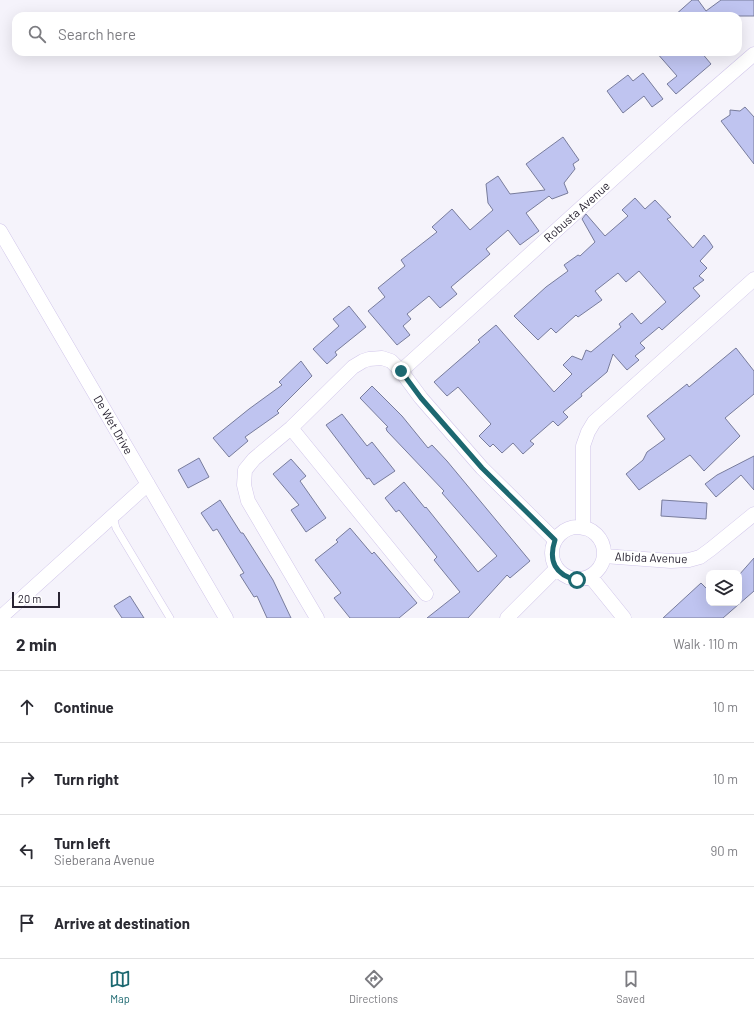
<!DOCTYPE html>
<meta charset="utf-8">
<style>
:root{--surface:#fff;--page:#f7f7f7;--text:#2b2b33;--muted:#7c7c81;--line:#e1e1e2;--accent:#1c6870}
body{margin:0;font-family:Barlow,sans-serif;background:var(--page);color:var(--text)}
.controls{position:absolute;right:12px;bottom:12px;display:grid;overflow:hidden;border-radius:8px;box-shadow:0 4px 16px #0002}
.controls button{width:36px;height:36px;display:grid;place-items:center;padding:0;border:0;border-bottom:1px solid var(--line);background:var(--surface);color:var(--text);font:20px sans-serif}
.scale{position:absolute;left:12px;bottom:10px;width:48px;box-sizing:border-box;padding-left:4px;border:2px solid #2a2533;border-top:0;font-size:11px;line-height:14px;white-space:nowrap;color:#2a2533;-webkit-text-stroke:3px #fff;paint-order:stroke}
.stop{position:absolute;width:12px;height:12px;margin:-9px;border:3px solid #1c6870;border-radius:50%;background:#fff}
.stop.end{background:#1c6870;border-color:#fff;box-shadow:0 1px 4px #0008}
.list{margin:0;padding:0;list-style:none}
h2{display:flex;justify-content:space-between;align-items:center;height:52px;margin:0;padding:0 16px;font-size:17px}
h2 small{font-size:13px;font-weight:400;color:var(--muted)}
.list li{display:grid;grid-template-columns:26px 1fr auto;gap:12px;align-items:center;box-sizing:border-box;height:72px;padding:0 16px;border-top:1px solid var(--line)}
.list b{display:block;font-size:15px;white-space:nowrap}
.list p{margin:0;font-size:13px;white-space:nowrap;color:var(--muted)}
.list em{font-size:13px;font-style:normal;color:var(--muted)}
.icon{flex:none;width:22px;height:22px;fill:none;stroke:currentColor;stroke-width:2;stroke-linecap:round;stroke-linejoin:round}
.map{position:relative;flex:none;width:754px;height:618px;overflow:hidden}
.search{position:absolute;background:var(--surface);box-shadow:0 4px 16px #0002;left:12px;right:12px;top:12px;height:44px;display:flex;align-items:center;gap:10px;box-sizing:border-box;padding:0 14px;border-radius:12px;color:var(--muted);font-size:15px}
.sheet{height:340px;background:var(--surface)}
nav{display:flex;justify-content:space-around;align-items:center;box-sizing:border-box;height:56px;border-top:1px solid var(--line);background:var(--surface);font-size:11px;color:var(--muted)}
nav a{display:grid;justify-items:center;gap:2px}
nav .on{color:var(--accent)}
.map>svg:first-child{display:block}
.building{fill:#bfc4f0;stroke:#787c9c}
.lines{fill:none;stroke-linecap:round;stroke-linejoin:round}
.service-casing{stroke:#d1c6ea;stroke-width:8}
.minor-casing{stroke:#d1c6ea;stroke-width:15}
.service{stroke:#fff;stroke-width:7}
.minor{stroke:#fff;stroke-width:14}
.route{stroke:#1c6870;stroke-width:5}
.labels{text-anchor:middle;stroke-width:4;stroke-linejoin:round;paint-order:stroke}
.street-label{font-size:12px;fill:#2a2533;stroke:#fff}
</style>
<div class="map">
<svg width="754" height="618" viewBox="0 0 754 618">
<rect width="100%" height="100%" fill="#f5f3fb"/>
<path class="building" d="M692 0H698L706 11 721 0H754V16H674Z
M656 52H701L711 64 676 94 667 84 677 76Z
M643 73 663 99 652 107 644 96 623 113 607 91 628 75 633 81Z
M745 107 754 117V164L721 121 730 115V110L740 111Z
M563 137 579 160 573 164 575 169 564 183 568 193 552 199 549 196 526 213 539 231 520 245 508 230 486 249 490 254 451 287 457 294 440 308 429 296 407 314 411 319 403 326 410 335 397 345 368 311 385 297 378 288 405 266 401 260 437 232 432 227 452 209 470 230 493 210 488 203 486 184 498 176 510 194 545 190 526 164Z
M635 198 645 209 655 200 671 217 667 219 693 248 704 235 709 241 713 247 700 261 707 268 699 276 704 280 693 288 700 296 662 330 659 327 640 343 645 348 635 356 639 360 627 370 613 354 607 372 581 394 582 396 563 412 568 417 558 426 553 421 530 441 534 444 523 454 513 443 502 453 493 444 490 447 479 436 491 424 458 387 447 396 434 382 480 342 478 340 496 325 554 392 572 374 563 365 572 356 582 360 586 350 591 352 621 327 619 324 632 313 641 324 666 302 639 271 626 282 618 273 595 291 602 300 578 317 576 315 556 333 551 328 538 340 514 316 546 287 568 271 564 265 578 255 580 256 595 242 582 219 586 214 605 236 628 216 622 210Z
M349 306 366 327 335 352 337 355 327 364 313 349 339 326 333 319Z
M736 348 754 371V394L725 418 740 436 704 471 690 455 639 490 626 474 643 460 647 452 665 439 647 416 687 384 689 387Z
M301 361 312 376 277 411 279 413 245 437 248 441 229 457 213 438 249 409 282 385 279 382Z
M372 386 402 416 428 448 432 445 447 461 530 561 510 578 507 575 468 618H427L460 592 434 560 437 557 399 510 396 512 385 498 404 482 425 508 426 507 478 572 497 556 442 493 444 491 387 431 386 428 388 427 360 398Z
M342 414 367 446 372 442 395 471 374 485 369 478 367 479 326 425Z
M754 456V490L741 475 716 497 705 484 717 475Z
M199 458 209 477 188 488 178 470Z
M291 459 306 476 300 481 326 518 306 532 291 510 299 505 273 474Z
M220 500 241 533H243L273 580 291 618H267L257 596 254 597 240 575 244 573 217 529 213 531 201 513Z
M662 500 707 503 706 519 661 516Z
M350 528 372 554 374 552 417 603 399 618H350L334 598 341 593 315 560 338 542 336 540Z
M754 558V591L723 618H663L701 583 709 591V603H739V575Z
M130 596 144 618H122L114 606Z"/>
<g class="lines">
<defs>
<path id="service" d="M116 514 114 520 116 528 170 618"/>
<path id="minor" d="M0 231 226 618
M401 371 679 119 754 54
M291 428 426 594
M552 553a26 26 0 1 1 52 0a26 26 0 1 1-52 0Z
M583 528V446L588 432 594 422 754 279
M604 556 671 561 689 560 700 557 711 549 754 514
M590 576 624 618
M0 618 148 484
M317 618 248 501 244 485 245 470 254 459 291 428 353 367 363 361 369 359 382 358 391 361 401 371 421 398 482 468 555 540
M507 618 556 569"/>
</defs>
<use href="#service" class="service-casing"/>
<use href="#minor" class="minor-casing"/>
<use href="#service" class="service"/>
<use href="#minor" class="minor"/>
</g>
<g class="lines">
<path class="route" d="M401 371 421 398 482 468 555 540C548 561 555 575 577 580"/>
</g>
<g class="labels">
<g class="street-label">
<text transform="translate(577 212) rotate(-42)" y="4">Robusta Avenue</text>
<text transform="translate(113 425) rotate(60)" y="4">De Wet Drive</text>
<text transform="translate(651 558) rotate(2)" y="4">Albida Avenue</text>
</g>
</g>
</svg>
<div class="controls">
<button><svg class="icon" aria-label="layers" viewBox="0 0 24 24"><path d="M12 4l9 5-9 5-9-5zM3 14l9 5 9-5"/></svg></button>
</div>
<div class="scale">20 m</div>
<div class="stop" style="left:577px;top:580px"></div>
<div class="stop end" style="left:401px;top:371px"></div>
<div class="search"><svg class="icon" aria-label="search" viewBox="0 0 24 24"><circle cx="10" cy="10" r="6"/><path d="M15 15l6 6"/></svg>Search here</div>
</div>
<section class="sheet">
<h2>2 min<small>Walk · 110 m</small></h2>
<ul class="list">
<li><svg class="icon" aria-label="ahead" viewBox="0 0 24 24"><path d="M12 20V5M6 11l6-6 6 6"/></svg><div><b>Continue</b></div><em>10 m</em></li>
<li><svg class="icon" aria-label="right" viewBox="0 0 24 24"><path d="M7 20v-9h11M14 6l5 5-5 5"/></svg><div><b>Turn right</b></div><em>10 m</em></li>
<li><svg class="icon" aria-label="left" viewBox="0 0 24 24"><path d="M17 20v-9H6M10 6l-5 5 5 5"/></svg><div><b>Turn left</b><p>Sieberana Avenue</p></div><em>90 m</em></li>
<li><svg class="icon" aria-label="arrive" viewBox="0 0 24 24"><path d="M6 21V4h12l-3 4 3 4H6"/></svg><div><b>Arrive at destination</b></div></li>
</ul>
</section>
<nav>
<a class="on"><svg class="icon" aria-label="map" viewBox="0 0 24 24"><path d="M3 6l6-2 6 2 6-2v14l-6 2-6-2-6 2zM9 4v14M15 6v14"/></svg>Map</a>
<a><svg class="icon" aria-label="directions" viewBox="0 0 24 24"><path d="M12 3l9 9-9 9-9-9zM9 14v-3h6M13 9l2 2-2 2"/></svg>Directions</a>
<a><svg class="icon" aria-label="saved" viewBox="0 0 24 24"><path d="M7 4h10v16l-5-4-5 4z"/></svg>Saved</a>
</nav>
